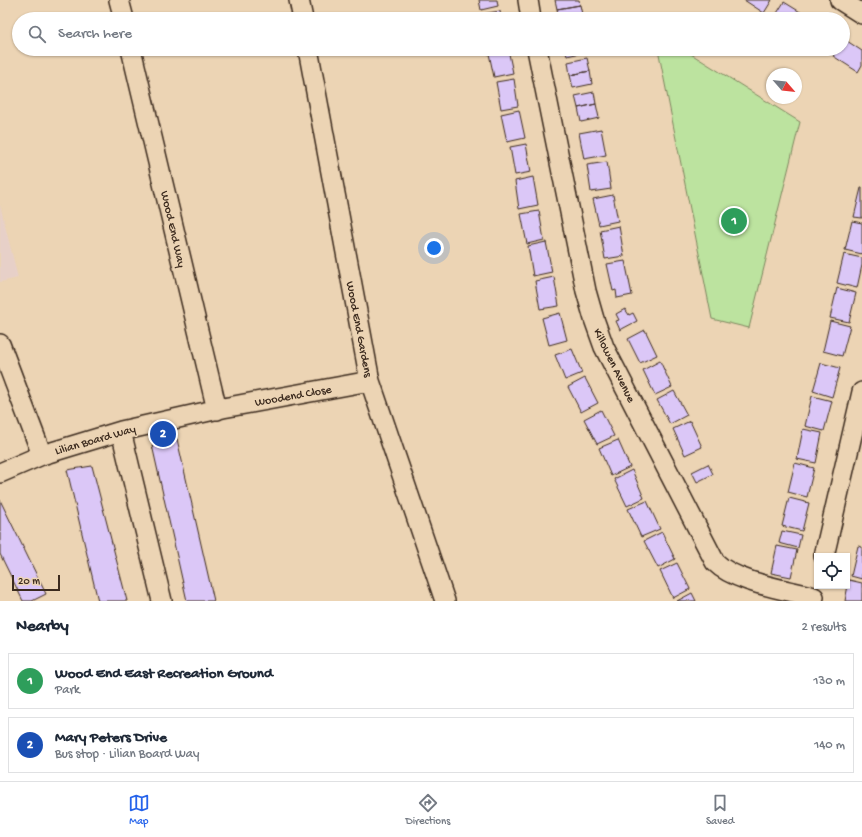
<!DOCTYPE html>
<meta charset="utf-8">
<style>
:root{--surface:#fff;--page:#f2f2f3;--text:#1f2937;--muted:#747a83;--line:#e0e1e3;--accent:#2563eb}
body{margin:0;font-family:"Gochi Hand",sans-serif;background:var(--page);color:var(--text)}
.controls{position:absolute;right:12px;bottom:12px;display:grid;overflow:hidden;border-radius:0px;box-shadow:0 1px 3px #0004}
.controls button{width:36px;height:36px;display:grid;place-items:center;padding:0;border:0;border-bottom:1px solid var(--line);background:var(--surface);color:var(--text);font:20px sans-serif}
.compass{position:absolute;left:766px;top:68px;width:36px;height:36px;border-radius:50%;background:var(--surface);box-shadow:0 1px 3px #0004;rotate:118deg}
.scale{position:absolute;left:12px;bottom:10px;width:48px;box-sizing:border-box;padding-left:4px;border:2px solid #3b2a1e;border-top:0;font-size:11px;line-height:14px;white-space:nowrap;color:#3b2a1e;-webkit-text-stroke:3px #ecd4b4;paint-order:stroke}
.you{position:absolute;left:434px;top:248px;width:14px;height:14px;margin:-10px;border:3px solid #fff;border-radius:50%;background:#1a73e8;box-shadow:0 0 0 6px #1a73e833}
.badge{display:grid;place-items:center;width:26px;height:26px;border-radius:50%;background:var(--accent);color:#fff;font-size:13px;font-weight:700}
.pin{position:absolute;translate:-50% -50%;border:2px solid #fff;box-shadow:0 1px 4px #0006}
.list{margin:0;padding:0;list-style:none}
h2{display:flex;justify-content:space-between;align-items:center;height:52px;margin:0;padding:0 16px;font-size:17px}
h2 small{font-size:13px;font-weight:400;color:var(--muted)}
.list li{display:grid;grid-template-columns:26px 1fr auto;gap:12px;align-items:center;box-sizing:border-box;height:56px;margin:0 8px 8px;padding:0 8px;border:1px solid var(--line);border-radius:0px}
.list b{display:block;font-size:15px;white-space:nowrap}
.list p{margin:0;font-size:13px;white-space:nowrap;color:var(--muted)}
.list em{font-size:13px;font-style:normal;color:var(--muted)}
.icon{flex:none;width:22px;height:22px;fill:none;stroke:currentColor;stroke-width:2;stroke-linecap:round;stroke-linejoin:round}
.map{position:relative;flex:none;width:862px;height:601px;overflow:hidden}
.search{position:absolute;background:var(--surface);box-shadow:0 1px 3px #0004;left:12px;right:12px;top:12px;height:44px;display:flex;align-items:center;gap:10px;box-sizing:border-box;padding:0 14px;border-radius:22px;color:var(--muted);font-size:15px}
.sheet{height:180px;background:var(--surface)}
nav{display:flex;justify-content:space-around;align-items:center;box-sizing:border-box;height:56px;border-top:1px solid var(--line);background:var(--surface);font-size:11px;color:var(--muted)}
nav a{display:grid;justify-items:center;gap:2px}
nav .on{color:var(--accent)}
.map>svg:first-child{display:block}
.built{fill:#e7d0c8}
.green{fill:#bce39f;stroke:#7c865e}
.building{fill:#dbc7f7;stroke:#3b2a1e}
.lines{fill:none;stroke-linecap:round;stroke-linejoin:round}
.street-casing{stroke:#3b2a1e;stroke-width:22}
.street{stroke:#ecd4b4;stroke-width:19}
.labels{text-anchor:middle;stroke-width:3;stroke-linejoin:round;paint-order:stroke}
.street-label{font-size:12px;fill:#3b2a1e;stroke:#ecd4b4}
</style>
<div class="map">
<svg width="862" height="601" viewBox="0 0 862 601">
<rect width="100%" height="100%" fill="#ecd4b4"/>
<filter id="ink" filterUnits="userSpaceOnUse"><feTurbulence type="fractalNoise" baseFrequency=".025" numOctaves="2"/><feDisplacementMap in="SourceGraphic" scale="8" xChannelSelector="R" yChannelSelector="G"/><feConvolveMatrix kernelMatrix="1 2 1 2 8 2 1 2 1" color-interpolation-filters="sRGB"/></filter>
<g filter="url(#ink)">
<path class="built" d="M0 205 18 278 0 282Z"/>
<path class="green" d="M658 49H683L800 122 749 328 712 319Z"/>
<path class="building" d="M479 0H497L498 6 481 10Z
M555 0H579L580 5 557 9Z
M744 0H772L764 13Z
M784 2 810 18 809 19 774 18Z
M580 5 583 19H559L557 9Z
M500 11 501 19H482V14Z
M844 39 862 51V65L858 72 833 56 837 49H843Z
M488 49H508L513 73 494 77Z
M565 49H585V52L567 56Z
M587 58 590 71 570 75 568 62Z
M590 71 592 84 573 88 570 75Z
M514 79 518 106 501 109 496 82Z
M594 92 596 104 578 108 575 96Z
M596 104 599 118 581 122 578 108Z
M519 110 525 138 507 142 501 114Z
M601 129 606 155 584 159 579 133Z
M526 144 531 172 515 175 510 147Z
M607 162 611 189 591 192 587 165Z
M533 177 538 205 519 209 515 181Z
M861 188H862V218L854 217Z
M613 195 618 221 599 225 593 199Z
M539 211 544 240 527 244 521 214Z
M852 221 862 223V254L845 250Z
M619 226 624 256 605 259 600 230Z
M546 242 552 272 533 276 528 246Z
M844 254 862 258V265L857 288 837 283Z
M625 261 632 295 617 298 616 290 613 291 607 264Z
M554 277 559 306 540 309 535 281Z
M837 288 856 293 849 322 830 318Z
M625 309 629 315 633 313 637 321 620 330 616 321 619 320 616 314Z
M560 313 567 340 549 345 542 318Z
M830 321 850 326 842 356 823 351Z
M645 330 657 355 640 363 628 339Z
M572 349 582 373 565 380 555 355Z
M660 361 672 387 655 395 643 370Z
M821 363 840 368 832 397 813 391Z
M585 378 598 403 581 412 568 387Z
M674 391 687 415 670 424 657 400Z
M812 396 832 401 824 431 805 426Z
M601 410 614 436 597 444 584 419Z
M690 421 702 447 685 455 673 429Z
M803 429 822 433 816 463 797 459Z
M177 439 214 601H187L152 445Z
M618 440 630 467 611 476 599 448Z
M795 463 814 468 807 497 788 492Z
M708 464 713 474 697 482 692 472Z
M92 466 127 601H98L67 470Z
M632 470 644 498 627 506 614 479Z
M789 498 809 503 802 531 782 526Z
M0 500 46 594 32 601H23L0 554Z
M647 501 660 529 641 537 628 509Z
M782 531 801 535 798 548 779 543Z
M662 532 675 559 658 568 644 541Z
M777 546 797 550 791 577 771 573Z
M858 546 862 547V579L851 576Z
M677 563 690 589 673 598 660 571Z
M849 580 862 583V601H845Z
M692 593 696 601H677Z"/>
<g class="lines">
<defs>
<path id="street" d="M119 0 124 19
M299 0 303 19
M528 0 531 19
M840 0 862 14
M131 49 217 410
M308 49 370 381 445 601
M537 49 586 291 594 319 604 347 715 562C736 583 785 589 814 597
M0 344 42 455
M121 431 162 601
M0 473 42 455 121 431 223 408 370 381
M824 556 862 392"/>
</defs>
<use href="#street" class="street-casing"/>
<use href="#street" class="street"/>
</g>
</g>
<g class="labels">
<g class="street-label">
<text transform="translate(174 229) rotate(77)" y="4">Wood End Way</text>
<text transform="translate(360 329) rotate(79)" y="4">Wood End Gardens</text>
<text transform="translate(615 365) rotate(64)" y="4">Killowen Avenue</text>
<text transform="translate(293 395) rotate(-10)" y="4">Woodend Close</text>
<text transform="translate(95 439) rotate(-16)" y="4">Lilian Board Way</text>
</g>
</g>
</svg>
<div class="controls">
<button><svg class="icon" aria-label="locate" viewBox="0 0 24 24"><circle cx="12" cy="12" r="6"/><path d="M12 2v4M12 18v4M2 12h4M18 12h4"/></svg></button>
</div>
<svg class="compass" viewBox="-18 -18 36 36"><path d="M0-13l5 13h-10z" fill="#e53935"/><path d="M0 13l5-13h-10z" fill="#747a83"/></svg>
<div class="scale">20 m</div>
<div class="you"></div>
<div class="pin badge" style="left:734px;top:221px;background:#2e9e5b">1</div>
<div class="pin badge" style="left:163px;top:434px;background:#1a4fb4">2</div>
<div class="search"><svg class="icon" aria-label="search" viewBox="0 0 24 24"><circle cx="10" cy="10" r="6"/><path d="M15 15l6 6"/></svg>Search here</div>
</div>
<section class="sheet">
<h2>Nearby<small>2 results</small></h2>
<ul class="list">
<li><span class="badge" style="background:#2e9e5b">1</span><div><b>Wood End East Recreation Ground</b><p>Park</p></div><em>130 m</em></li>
<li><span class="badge" style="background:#1a4fb4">2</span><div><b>Mary Peters Drive</b><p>Bus stop · Lilian Board Way</p></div><em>140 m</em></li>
</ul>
</section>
<nav>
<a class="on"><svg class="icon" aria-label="map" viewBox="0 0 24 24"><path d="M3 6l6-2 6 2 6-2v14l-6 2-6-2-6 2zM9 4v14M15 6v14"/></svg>Map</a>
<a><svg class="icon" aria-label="directions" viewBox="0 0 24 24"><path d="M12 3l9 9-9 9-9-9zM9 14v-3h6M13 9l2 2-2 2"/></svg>Directions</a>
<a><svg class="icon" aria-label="saved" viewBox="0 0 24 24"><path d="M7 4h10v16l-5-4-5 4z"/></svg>Saved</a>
</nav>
